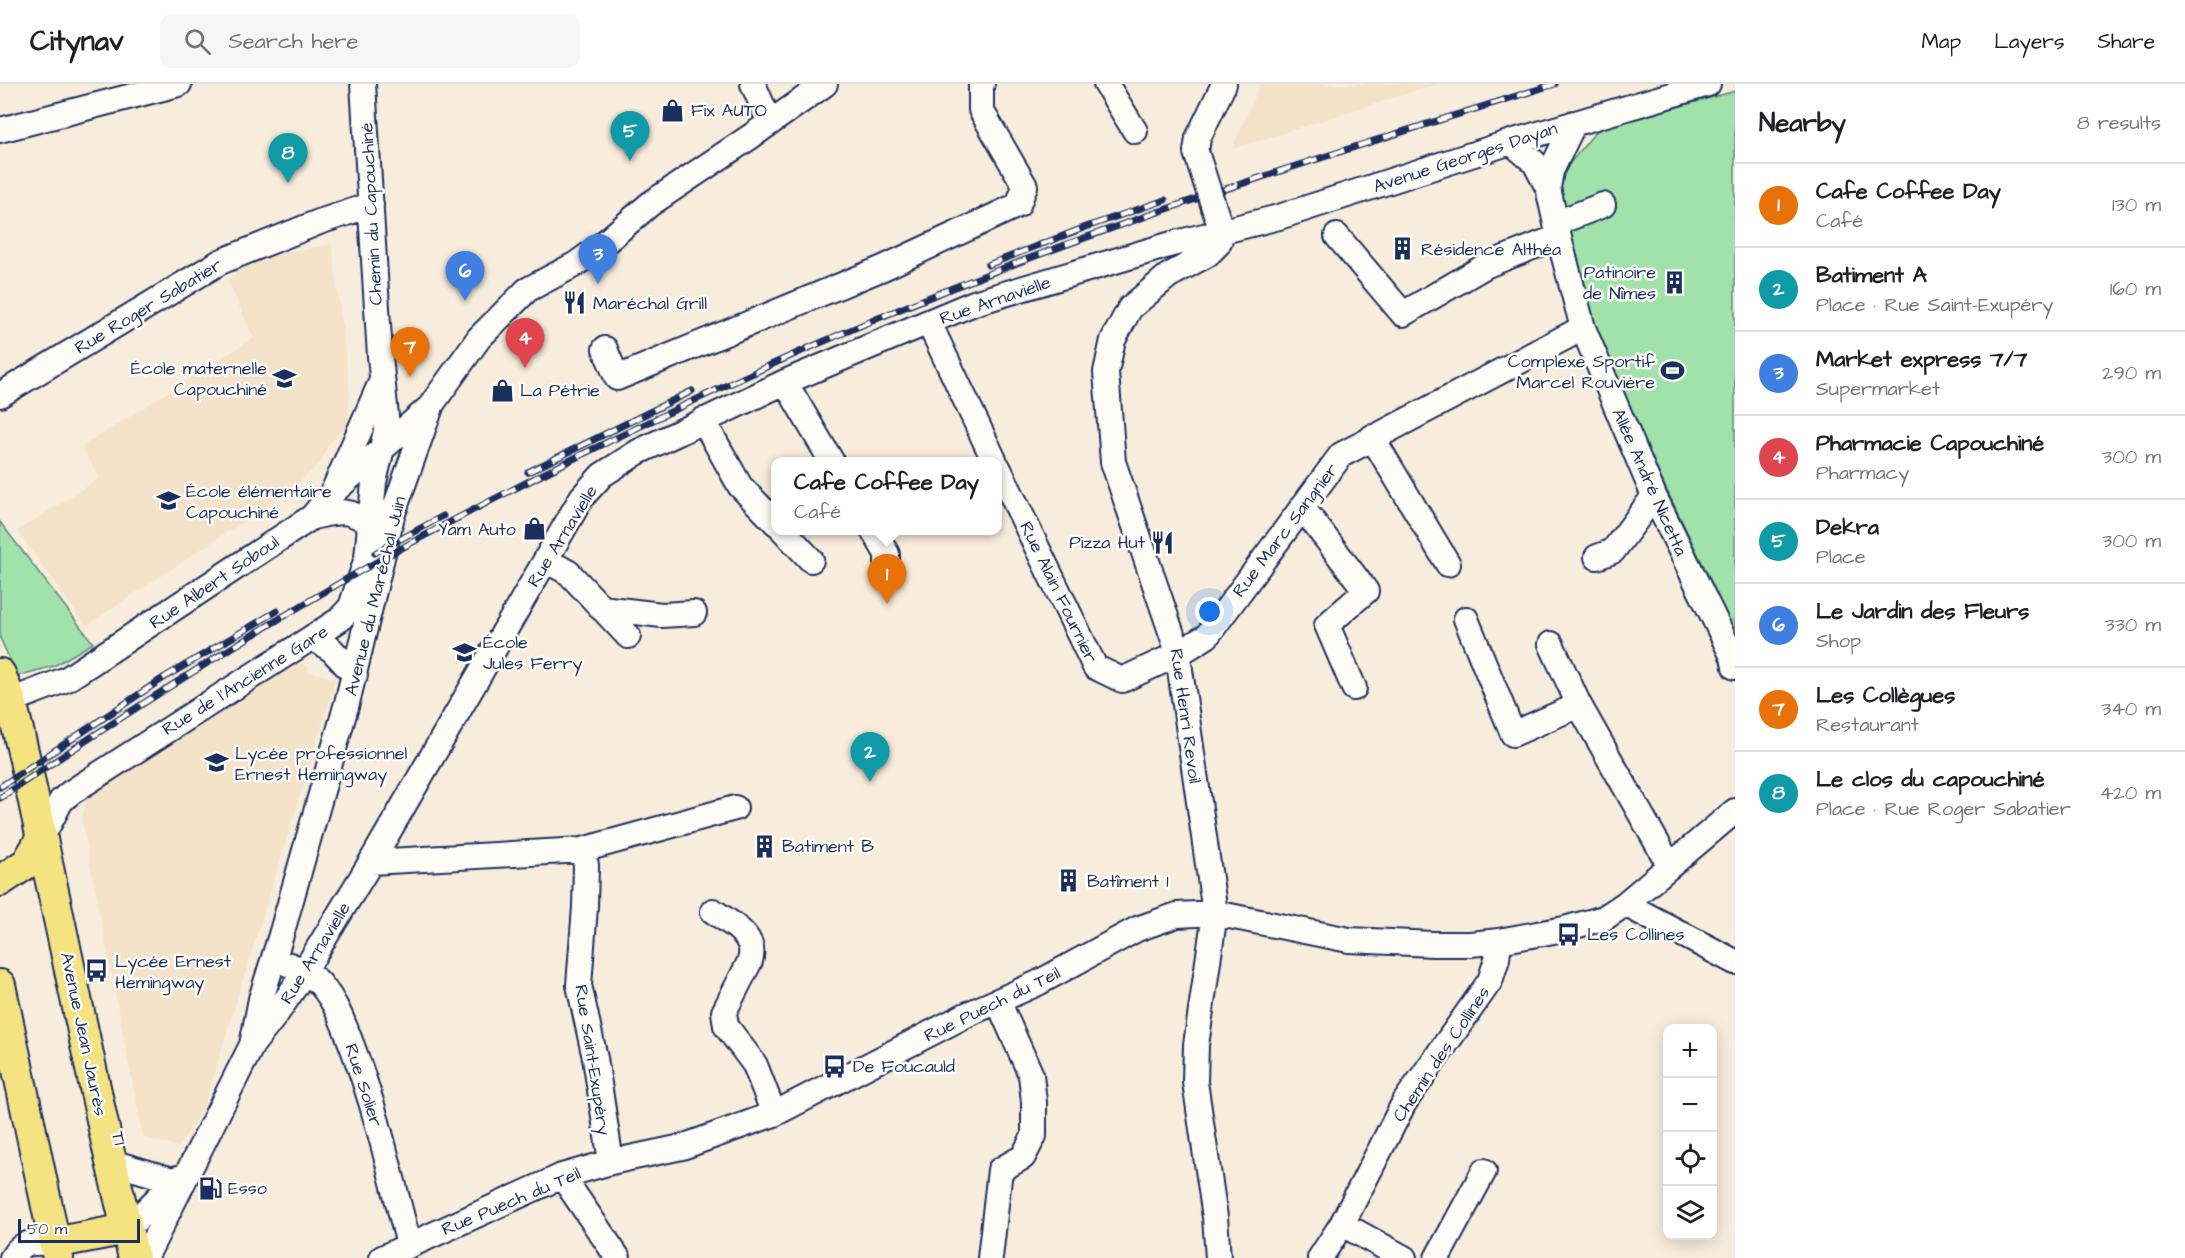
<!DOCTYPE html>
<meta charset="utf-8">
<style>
:root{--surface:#fff;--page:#f6f6f6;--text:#202124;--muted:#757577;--line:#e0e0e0;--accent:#1b2f5e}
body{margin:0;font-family:"Architects Daughter",sans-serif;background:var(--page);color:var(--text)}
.controls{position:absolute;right:18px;bottom:18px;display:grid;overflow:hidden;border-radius:12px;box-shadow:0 3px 15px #0003}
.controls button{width:54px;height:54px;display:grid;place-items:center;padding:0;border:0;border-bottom:2px solid var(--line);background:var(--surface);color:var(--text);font:30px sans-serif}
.scale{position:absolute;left:18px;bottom:15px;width:122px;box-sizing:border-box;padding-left:6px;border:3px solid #1b2f5e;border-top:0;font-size:16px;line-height:21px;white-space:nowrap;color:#1b2f5e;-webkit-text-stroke:4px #fdfcf7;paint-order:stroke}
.you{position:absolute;left:1210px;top:528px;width:21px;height:21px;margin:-15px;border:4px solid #fff;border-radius:50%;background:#1a73e8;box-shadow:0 0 0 9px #1a73e833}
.badge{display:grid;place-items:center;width:39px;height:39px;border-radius:50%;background:var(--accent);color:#fff;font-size:20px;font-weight:700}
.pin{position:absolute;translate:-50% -50px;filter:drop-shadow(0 2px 3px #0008)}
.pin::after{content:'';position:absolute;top:32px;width:21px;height:18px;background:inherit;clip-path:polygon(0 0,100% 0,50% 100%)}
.popup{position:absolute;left:771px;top:373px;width:231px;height:78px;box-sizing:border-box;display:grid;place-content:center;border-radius:12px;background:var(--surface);filter:drop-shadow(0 2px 4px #0005);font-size:20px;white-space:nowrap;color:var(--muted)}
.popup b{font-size:22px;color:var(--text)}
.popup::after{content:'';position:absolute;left:50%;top:100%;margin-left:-12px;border:12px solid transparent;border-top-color:var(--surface)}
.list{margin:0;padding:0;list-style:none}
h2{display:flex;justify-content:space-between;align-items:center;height:78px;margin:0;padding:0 24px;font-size:26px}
h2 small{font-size:20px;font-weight:400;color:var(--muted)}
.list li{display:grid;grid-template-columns:39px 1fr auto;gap:18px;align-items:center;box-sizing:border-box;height:84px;padding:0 24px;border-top:2px solid var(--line)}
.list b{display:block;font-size:22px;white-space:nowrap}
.list p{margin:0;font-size:20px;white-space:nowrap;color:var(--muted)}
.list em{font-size:20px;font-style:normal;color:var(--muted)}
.icon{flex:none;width:33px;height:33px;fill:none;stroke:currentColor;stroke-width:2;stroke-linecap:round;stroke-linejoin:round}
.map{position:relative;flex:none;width:1735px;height:1174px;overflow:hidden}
header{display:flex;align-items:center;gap:36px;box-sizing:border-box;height:84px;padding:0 30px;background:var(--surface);border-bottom:2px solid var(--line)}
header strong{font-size:28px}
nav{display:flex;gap:33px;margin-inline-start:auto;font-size:21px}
.search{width:420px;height:54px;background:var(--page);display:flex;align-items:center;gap:15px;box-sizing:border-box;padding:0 21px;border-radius:12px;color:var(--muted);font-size:22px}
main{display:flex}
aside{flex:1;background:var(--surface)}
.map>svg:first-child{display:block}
.built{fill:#f4e2c9}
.green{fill:#a1e1aa;stroke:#5e8884;stroke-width:1.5}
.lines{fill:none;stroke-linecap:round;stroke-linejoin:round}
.minor-casing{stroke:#1b2f5e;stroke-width:28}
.major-casing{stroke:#1b2f5e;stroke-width:34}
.minor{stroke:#fdfcf7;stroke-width:24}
.major{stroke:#f5e382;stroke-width:30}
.rail-casing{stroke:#1b2f5e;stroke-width:7}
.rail{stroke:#fdfcf7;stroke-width:4.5;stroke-dasharray:14;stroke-linecap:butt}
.minor-bridge-casing{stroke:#1b2f5e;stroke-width:28;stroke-linecap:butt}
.minor-bridge{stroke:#fdfcf7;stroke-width:24}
.labels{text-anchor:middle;stroke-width:5;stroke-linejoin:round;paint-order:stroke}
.poi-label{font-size:18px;fill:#1b2f5e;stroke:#fdfcf7;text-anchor:start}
.street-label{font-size:18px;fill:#1b2f5e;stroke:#fdfcf7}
</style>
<header>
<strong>Citynav</strong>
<div class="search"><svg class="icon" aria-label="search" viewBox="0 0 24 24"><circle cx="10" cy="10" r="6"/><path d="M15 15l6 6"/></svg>Search here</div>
<nav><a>Map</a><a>Layers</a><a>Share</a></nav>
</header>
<main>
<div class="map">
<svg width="1735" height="1174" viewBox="0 0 1735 1174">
<rect width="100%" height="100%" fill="#f8eddc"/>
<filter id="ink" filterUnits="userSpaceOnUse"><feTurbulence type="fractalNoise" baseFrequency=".0167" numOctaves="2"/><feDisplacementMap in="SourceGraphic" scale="12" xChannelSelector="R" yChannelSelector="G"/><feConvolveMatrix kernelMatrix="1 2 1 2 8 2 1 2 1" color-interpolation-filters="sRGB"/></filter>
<g filter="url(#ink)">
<path class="built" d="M1260 0H1437L1232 65Z
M332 160 350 308 348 341 328 361 320 379 293 404 86 542 17 447 100 394 81 363 254 254 227 195 236 192 234 186 271 171Z
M295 579 308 582V587L336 595 203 1025 178 1063 143 1053 82 737 86 715Z"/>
<path class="green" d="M1735 7V557L1709 493 1620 310 1604 263 1561 154 1552 101 1598 45Z
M0 438 93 559 54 582 17 592 0 554Z"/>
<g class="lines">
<defs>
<path id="minor" d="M363 0 380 272 387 343 374 398 367 474
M753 0 770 39
M1106 0 1135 47
M0 46 179 0
M1511 58 1535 79 1548 104 1560 158 1583 244 1654 412 1733 573 1735 583
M1196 68 1198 54 1224 0
M1548 104 1551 87 1574 39
M1556 139 1603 121
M1337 152 1403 230 1487 181 1558 153
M929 239 995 378
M605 265 617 294 883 184 1018 121 1025 102 981 26V2L982 0
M785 298 832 378
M0 311 220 178 319 138 371 121
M703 336 740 402 776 439
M1372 353 1448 480
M998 383 1095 583 1122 596 1178 570 1207 552 1341 371 1583 244
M335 403 381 298
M1302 423 1366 507 1327 541 1354 604
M312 433C337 428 348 423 370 440
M783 446 811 476
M873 446 887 470V490
M1597 473 1613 467 1654 412
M546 476 569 489 628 552
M601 524 662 531 694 529
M1466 535 1513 650 1579 621
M313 554 332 566 355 591
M1551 560 1579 621 1670 782
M0 621 67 595 312 433 332 409 431 322
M41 755 61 717 70 709 339 536 351 523 365 480
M582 766 586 781 585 823 579 901 595 974 611 1078
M371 778 582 766 735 724
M1625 820 1735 878
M713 827C730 839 758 852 750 877L724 928 726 942 755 981 774 1030
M290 881C302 886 313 891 321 901 338 921 346 946 355 970 378 1032 392 1097 409 1160
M252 961 277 929 294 904 371 778 582 413 602 391 638 368 785 298 974 219 1172 160 1279 133 1511 58 1708 0
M111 1078 176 1097
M562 1092 618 1174
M1342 1140 1404 1174
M127 1145 178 1094
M12 1174C23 1155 35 1159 54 1159
M145 1174 252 961 261 915 281 851 347 619 392 432 432 320 479 254 527 206 576 180 601 162 650 120 750 53 825 0
M382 1174 562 1092 611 1078 682 1063 774 1030 966 931 1038 899 1137 845 1177 831 1215 829 1349 856 1433 860H1471L1499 857 1564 845 1604 834 1625 820 1735 727
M990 1174 1000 1086 1023 1073 1034 1052V1018L1031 991 998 917
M1218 1174 1215 1133 1195 998 1196 961 1215 829 1177 565 1113 378 1106 288 1113 256 1130 224 1168 192 1208 170 1218 160 1223 148
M1320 1174 1342 1140 1404 1019 1490 897 1497 875 1499 857
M1437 1174 1484 1087"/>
<path id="major" d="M0 590 11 617 25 676 111 1078 134 1174
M0 797 27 779 41 755
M0 901 58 1174
M54 1159 127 1145"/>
</defs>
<use href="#minor" class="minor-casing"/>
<use href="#major" class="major-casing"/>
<use href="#minor" class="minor"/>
<use href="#major" class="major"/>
<defs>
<path id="rail" d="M988 181 1086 143 1165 116
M528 388 692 307
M375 469 443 432
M0 703 165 593 277 527
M0 714C114 637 231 562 350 493 428 448 507 408 587 368 678 324 769 280 862 241 1087 145 1321 73 1555 0"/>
</defs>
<use href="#rail" class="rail-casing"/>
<use href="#rail" class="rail"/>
<defs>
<path id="minor-bridge" d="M1196 68 1218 136"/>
</defs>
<use href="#minor-bridge" class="minor-bridge-casing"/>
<use href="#minor-bridge" class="minor-bridge"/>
</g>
</g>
<defs>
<symbol id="shop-bare" viewBox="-9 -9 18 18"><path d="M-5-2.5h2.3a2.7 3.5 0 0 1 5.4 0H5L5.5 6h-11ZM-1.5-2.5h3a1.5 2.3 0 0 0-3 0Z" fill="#1b2f5e" stroke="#fdfcf7" stroke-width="2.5" paint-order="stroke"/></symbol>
<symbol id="building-bare" viewBox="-9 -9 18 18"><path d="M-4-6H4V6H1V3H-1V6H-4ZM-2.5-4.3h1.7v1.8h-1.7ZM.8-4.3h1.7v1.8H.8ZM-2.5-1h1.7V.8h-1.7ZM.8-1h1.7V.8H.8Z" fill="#1b2f5e" stroke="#fdfcf7" stroke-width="2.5" paint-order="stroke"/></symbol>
<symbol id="restaurant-bare" viewBox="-9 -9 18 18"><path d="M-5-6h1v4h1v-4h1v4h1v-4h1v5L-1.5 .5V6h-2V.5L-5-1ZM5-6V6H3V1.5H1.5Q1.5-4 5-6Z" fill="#1b2f5e" stroke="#fdfcf7" stroke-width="2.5" paint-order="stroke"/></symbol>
<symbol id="stadium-bare" viewBox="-9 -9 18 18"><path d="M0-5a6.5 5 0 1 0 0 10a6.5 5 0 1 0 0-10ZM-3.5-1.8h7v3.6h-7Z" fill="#1b2f5e" stroke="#fdfcf7" stroke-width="2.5" paint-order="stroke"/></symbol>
<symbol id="school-bare" viewBox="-9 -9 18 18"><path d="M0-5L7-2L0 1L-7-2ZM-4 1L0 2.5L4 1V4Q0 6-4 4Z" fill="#1b2f5e" stroke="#fdfcf7" stroke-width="2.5" paint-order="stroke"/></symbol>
<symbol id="bus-bare" viewBox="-9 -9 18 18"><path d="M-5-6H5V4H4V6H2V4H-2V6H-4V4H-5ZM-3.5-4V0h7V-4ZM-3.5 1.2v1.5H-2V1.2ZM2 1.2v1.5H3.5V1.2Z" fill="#1b2f5e" stroke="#fdfcf7" stroke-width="2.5" paint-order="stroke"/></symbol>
<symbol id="fuel-bare" viewBox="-9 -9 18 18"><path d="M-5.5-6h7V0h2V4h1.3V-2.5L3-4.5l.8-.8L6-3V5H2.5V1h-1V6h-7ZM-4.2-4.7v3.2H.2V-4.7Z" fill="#1b2f5e" stroke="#fdfcf7" stroke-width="2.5" paint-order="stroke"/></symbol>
</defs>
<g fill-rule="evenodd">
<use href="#shop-bare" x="656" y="10" width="33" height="33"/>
<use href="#building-bare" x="1386" y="148" width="33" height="33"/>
<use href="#building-bare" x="1658" y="182" width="33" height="33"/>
<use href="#restaurant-bare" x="558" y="202" width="33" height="33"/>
<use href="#stadium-bare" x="1656" y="270" width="33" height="33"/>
<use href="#school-bare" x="268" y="278" width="33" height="33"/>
<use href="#shop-bare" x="486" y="290" width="33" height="33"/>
<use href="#school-bare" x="152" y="400" width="33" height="33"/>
<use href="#shop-bare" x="518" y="428" width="33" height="33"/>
<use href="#restaurant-bare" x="1146" y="442" width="33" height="33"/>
<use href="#school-bare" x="448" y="552" width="33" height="33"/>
<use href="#school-bare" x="200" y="662" width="33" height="33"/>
<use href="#building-bare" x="748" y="746" width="33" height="33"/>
<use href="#building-bare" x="1052" y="780" width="33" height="33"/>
<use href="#bus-bare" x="1552" y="834" width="33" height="33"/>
<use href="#bus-bare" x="80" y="870" width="33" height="33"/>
<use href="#bus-bare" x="818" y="966" width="33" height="33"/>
<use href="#fuel-bare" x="194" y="1088" width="33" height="33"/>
</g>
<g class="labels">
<g class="poi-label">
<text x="691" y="32">Fix AUTO</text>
<text x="1421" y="171">Résidence Althéa</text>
<text x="1656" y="194" text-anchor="end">Patinoire<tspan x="1656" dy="21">de Nîmes</tspan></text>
<text x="593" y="225">Maréchal Grill</text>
<text x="1655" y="283" text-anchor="end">Complexe Sportif<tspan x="1655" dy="21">Marcel Rouvière</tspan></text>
<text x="267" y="290" text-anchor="end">École maternelle<tspan x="267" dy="21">Capouchiné</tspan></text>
<text x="520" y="312">La Pétrie</text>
<text x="186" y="413">École élémentaire<tspan x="186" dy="21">Capouchiné</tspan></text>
<text x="516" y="451" text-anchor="end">Yam Auto</text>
<text x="1145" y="464" text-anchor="end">Pizza Hut</text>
<text x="483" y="564">École<tspan x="483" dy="21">Jules Ferry</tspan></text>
<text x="235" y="675">Lycée professionnel<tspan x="235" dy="21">Ernest Hemingway</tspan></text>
<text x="782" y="768">Batiment B</text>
<text x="1087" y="803">Batîment 1</text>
<text x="1587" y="856">Les Collines</text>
<text x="115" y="883">Lycée Ernest<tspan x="115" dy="21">Hemingway</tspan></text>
<text x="853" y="988">De Foucauld</text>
<text x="228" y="1110">Esso</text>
</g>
<g class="street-label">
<text transform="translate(1465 73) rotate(-18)" y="6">Avenue Georges Dayan</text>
<text transform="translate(371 130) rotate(-93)" y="6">Chemin du Capouchiné</text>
<text transform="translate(995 216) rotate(-19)" y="6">Rue Arnavielle</text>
<text transform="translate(148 222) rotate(-31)" y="6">Rue Roger Sabatier</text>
<text transform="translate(1650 398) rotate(66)" y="6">Allée André Nicetta</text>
<text transform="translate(1285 446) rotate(-53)" y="6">Rue Marc Sangnier</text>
<text transform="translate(562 452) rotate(-58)" y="6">Rue Arnavielle</text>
<text transform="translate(214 498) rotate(-34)" y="6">Rue Albert Soboul</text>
<text transform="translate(1059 508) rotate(64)" y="6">Rue Alain Fournier</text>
<text transform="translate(375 512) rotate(-76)" y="6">Avenue du Maréchal Juin</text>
<text transform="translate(245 596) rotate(-32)" y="6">Rue de l'Ancienne Gare</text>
<text transform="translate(1186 632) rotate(82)" y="6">Rue Henri Revoil</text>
<text transform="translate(315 869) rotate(-58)" y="6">Rue Arnavielle</text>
<text transform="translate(992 920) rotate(-26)" y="6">Rue Puech du Teil</text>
<text transform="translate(84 950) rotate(78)" y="6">Avenue Jean Jaurès</text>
<text transform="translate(1441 970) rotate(-56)" y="6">Chemin des Collines</text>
<text transform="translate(593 976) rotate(81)" y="6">Rue Saint-Exupéry</text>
<text transform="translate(364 1001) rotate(72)" y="6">Rue Solier</text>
<text transform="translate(119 1054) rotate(77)" y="6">T1</text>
<text transform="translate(511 1117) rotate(-23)" y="6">Rue Puech du Teil</text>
</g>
</g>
</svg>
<div class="controls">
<button>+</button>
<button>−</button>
<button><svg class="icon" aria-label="locate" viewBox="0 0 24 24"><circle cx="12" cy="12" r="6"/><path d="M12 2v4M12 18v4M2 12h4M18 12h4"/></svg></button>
<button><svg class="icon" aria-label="layers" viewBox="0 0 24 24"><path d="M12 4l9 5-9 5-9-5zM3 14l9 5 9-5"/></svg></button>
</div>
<div class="scale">50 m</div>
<div class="you"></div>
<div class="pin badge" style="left:887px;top:520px;background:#e8710a">1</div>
<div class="popup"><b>Cafe Coffee Day</b>Café</div>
<div class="pin badge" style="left:870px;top:698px;background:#0f9aa8">2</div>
<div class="pin badge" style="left:598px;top:200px;background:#3f7fe0">3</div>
<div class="pin badge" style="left:525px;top:284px;background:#e0444e">4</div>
<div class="pin badge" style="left:630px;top:77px;background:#0f9aa8">5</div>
<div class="pin badge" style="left:465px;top:217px;background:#3f7fe0">6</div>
<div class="pin badge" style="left:410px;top:293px;background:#e8710a">7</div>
<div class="pin badge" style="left:288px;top:99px;background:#0f9aa8">8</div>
</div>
<aside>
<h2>Nearby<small>8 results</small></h2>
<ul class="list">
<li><span class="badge" style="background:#e8710a">1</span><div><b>Cafe Coffee Day</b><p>Café</p></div><em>130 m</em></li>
<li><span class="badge" style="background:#0f9aa8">2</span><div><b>Batiment A</b><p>Place · Rue Saint-Exupéry</p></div><em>160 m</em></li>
<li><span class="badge" style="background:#3f7fe0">3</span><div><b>Market express 7/7</b><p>Supermarket</p></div><em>290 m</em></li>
<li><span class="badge" style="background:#e0444e">4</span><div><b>Pharmacie Capouchiné</b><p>Pharmacy</p></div><em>300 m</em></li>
<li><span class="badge" style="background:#0f9aa8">5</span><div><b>Dekra</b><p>Place</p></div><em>300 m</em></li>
<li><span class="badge" style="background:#3f7fe0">6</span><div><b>Le Jardin des Fleurs</b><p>Shop</p></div><em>330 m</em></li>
<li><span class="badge" style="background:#e8710a">7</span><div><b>Les Collègues</b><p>Restaurant</p></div><em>340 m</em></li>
<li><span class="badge" style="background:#0f9aa8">8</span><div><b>Le clos du capouchiné</b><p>Place · Rue Roger Sabatier</p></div><em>420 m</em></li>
</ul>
</aside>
</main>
